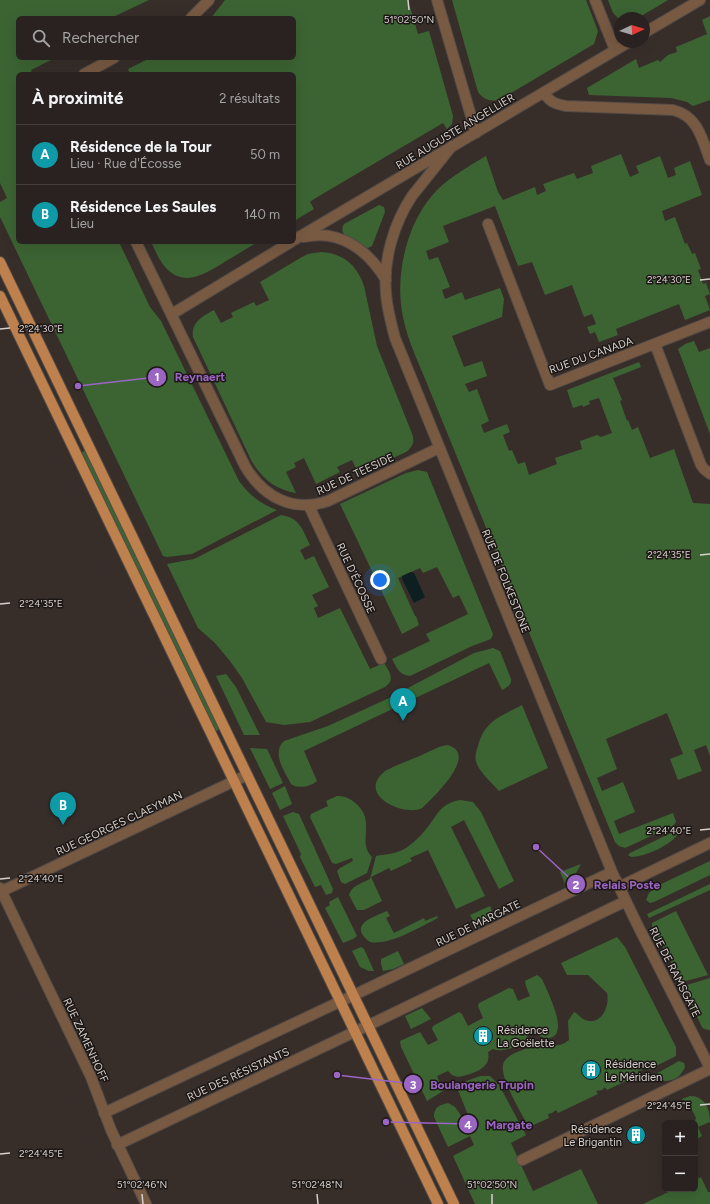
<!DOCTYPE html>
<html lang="fr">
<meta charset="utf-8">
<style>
:root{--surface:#292220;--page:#312a29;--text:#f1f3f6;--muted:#a5a4a5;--line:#453f3e;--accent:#0b8043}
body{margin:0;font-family:Figtree,sans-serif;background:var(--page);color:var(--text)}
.controls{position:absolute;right:12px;bottom:12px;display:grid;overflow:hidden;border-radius:6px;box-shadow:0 4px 16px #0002}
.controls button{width:36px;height:36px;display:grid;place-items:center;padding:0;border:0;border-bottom:1px solid var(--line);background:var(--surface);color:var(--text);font:20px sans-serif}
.compass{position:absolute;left:614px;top:12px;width:36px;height:36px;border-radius:50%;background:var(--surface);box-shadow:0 4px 16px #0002;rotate:86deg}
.you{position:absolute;left:380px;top:580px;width:14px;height:14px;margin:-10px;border:3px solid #fff;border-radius:50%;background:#1a73e8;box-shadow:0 0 0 6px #1a73e833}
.badge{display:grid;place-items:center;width:26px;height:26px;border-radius:50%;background:var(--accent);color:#fff;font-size:13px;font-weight:700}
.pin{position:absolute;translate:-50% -33px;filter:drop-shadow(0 1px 2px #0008)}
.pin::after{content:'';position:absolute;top:21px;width:14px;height:12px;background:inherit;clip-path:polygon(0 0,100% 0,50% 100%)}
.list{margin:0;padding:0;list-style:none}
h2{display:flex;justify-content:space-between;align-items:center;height:52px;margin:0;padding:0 16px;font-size:17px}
h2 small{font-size:13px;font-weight:400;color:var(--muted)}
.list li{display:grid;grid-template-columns:26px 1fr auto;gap:12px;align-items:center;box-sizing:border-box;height:60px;padding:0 16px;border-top:1px solid var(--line)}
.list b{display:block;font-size:15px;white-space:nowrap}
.list p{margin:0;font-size:13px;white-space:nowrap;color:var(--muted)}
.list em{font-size:13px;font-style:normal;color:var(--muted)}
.icon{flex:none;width:22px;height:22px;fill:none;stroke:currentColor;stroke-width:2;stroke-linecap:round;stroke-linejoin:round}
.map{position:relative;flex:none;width:710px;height:1204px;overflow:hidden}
.search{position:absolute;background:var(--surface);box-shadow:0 4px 16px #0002;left:16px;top:16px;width:280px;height:44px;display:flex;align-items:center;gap:10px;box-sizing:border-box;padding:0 14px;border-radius:6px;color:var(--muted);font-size:15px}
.panel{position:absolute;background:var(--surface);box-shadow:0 4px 16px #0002;left:16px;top:72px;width:280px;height:172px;border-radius:6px}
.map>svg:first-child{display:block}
.green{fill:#3c6433}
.water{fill:#0d1f21}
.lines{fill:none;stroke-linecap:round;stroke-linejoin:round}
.minor-casing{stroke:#544b47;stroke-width:12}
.major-casing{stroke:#544b47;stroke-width:12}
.minor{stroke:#785a42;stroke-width:10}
.major{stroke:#be814e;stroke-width:10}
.ticks{fill:none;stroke:#d6d0cd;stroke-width:1.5}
.labels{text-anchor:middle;stroke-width:3;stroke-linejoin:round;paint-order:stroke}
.street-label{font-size:11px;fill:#d6d0cd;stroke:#1c1715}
.poi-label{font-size:11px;fill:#d6d0cd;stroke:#1c1715;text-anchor:start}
.ticks-label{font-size:10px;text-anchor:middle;fill:#d6d0cd;stroke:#1c1715;stroke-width:3;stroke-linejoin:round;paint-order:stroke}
.leader{fill:none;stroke:#9b65c4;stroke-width:1.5}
.callout-dot{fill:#9b65c4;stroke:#1c1715;stroke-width:1.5}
.mark-label{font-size:12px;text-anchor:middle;font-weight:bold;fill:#fff}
.callout-label{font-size:12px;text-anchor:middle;font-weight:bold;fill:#9b65c4;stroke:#1c1715;stroke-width:3;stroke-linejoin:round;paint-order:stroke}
</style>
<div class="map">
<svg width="710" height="1204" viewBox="0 0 710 1204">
<rect width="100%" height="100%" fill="#372e2a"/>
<path class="green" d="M0 0H149L111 18H18V58H55L31 70 32 74H18V242H119L150 307 161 321 239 481C249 495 261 504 277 510L192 554 167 557 163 556 0 217V202L7 198 0 183Z
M225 0H408L418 34 429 31 453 116 452 124 447 129 443 123 314 199 310 202 314 209 294 221V74H130L128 69 150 58H294V18H211Z
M452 0H586L598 31 594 44 499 100C490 102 483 99 478 92Z
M608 0H668L638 18H620V20L613 13Z
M710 16V100L693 106 687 102 671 98 589 95 587 88 636 59 639 68 658 60 660 62 668 55 677 52 676 47 707 34 702 20Z
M621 154 630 177 639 173 636 166 660 156 668 178 676 175 674 168 690 161 702 195 662 211 665 221 675 217 685 244 687 243 692 254 695 253 701 269 698 270 703 284 706 283 710 294 705 296 710 310 685 320 679 304 616 329 618 335 599 342 595 332 590 334 587 327 596 324 592 314 584 317 572 285 545 295 532 262 518 266 495 206 443 226 449 242 426 251 429 260 438 257 450 287 442 290 445 299 462 292 465 300 500 288 504 299 502 317 452 336 464 367 482 361 487 376 465 384 469 392 477 389 489 421 481 425 484 433 507 424 510 432 503 435 509 451 512 450 518 464 525 462 529 475 557 464 555 458 582 449 580 441 597 435 601 437 612 433 599 398 589 401 590 404 583 407 582 405 573 408 567 390 639 362 641 367 613 378 622 400 620 401 627 421 628 420 632 430 638 427 650 458 674 449 693 503 710 504V756L706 745 694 750 702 771 678 780 670 759 683 754 667 713 606 739 617 769 597 778 602 791 623 782 635 812 614 821 619 834 673 813 676 822 673 826 625 848 619 846 615 842 430 391C421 367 408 343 403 317 394 275 407 220 438 189 452 176 469 166 486 156L498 192 503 200 535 187 537 195 546 191 543 184 574 173 577 179 593 173 591 166Z
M379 205 384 207 385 212 372 246 368 248C359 243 336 237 344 224Z
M151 242H258C247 248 237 255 226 261 206 273 185 289 165 267 159 260 155 250 151 242Z
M321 252C343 253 357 265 364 286L377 346 411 431C415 440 414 446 406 452L359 474 352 460 337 467 340 472 316 484 304 458 294 463 296 467 286 472 296 493C275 489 264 480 252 462L193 337C191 322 203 316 214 310L221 323 233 317 231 313 254 302 256 306 269 300 260 282 302 257 308 254Z
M694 341 699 352 710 348V434L678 349 685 344Z
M86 450 220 729 216 731 81 453Z
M418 470 427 472 493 634 491 639 472 646 410 676C399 675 397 668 392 659L430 641 426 634 468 614 459 595 453 598 437 567 423 573 420 568 398 578 415 616H416L419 625 402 634 340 504 406 473Z
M281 515C300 518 302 529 310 545L300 550 305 560 314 556 329 587 312 595 318 606 314 608 318 618 340 608 370 669 384 663C389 671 396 680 385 687L310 722 284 725 266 722 242 678 230 661 215 643 198 628 167 564 194 559Z
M493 648 500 651 511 679C512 685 507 687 502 690L489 663 304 751 317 781C310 787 298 789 291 784 285 772 271 753 284 741L328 726 389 698 474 653Z
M226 674 236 687 260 735H244L216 676Z
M522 705 548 768 499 791C492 783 481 774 477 764 474 758 476 752 478 746 485 720 500 717 522 705Z
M447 745C480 753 434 797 422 808 407 817 357 797 383 773 387 769 394 767 400 764 413 759 426 753 439 747Z
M250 748 267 749 283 783 270 789Z
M285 786 292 804 280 810 272 793Z
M337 796C344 796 349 798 354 802 378 820 356 842 372 857L367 873 345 884 341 882 337 871 340 868 353 861 352 858 336 864 332 863 310 817 311 814 328 806 326 801Z
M460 800 473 802 481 812 514 881 499 889 464 820 451 827 485 896 456 909 428 850 410 858 412 861 391 871 389 868 371 877 382 901 364 910H357L349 895C351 886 362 883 370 879L376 856C387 854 396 854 406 848 413 843 421 836 426 829 438 815 439 804 460 800Z
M293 812 299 814 333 889 332 893 326 895 321 885 315 887 300 857 301 854 283 816Z
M675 831 679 832C673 845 644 857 631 857L628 855 630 853Z
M710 861V875L654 902 650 903 646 900 649 893 655 887Z
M581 864 576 873 565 884 560 872Z
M710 884V890L649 918 647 914Z
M338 897 357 936 353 939 343 943 325 908 330 905 329 902Z
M490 906 493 914 491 920 477 928 470 915Z
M387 911 390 916 386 918 394 933 424 918 425 921 437 916 438 918C420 927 389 946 370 942 347 925 373 917 387 911Z
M676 911 708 975 686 981 680 980 652 926V923Z
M617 937 625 947 676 1047V1056L648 1070 646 1067 643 1070 638 1071 639 1075 607 1090 605 1087 602 1090 596 1091 598 1094 558 1113 556 1110 552 1113 548 1114 549 1118 529 1127C522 1115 500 1078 503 1065 505 1053 530 1047 540 1046 553 1045 559 1048 569 1040L568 1021 574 1012C578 1014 581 1018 585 1020 601 1026 610 1007 607 993L588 975H567L561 963Z
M361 947 364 949 374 971H369L360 967 352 951Z
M398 951 404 964 393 969 383 971 381 964V959Z
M537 975 542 979C546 989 571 1035 549 1038 543 1039 537 1035 533 1030L528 1033C529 1044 502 1054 493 1049L488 1052C492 1069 472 1074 458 1077L452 1075 448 1071 437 1076 443 1091 427 1101 401 1047 400 1041 420 1032 428 1045 438 1040 432 1029 433 1026 459 1012 462 1014 468 1026 483 1018 478 1006 479 1003 509 988 513 989 518 1001 530 996 526 986 525 981Z
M710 978V1030C704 1030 702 1028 700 1023L684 988 687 985Z
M422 1008 431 1019 411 1029 405 1016Z
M679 1061 684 1063 685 1067C681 1076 675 1081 665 1081L654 1075Z
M481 1076H490L499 1085 526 1135 511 1143 533 1191 581 1169 598 1204H475L453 1156 474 1145 470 1136 448 1147 434 1117C434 1107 439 1105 448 1103L455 1107 462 1117 468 1115 458 1090C461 1081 472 1079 481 1076Z
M690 1096C705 1096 710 1109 710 1122L698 1127 702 1136 695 1140V1132L698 1131 694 1123 696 1118 691 1108 686 1106 682 1099Z
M701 1177 708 1192H710V1204H643L675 1189H695V1180Z"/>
<path class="water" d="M411 572 414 573 425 597 414 603 402 579V576Z"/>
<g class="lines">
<defs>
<path id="minor" d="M437 0 476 133
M595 0 615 50
M191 18 209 0
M644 33 700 0
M84 74 114 58
M544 93C550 102 555 104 566 106L673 110C698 116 702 139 710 160
M452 146 412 196C394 223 383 260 386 293 387 308 391 323 395 338L612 872 637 924 710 1068
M488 224 550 385 710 322
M304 237C340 229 368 250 386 280
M294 240 629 42
M136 242 245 466C263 497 293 513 328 501L439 448
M172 314 291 242
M655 344 701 465 704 469 710 474
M309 506 381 659
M619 887 710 843
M0 888 91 1077 111 1130 146 1204
M0 892 247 775
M104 1113 354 995 612 872
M117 1145 369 1025 626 901
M522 1160 710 1069"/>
<path id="major" d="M0 262 454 1204
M0 296 438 1204"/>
</defs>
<use href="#minor" class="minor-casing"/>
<use href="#major" class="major-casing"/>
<use href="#minor" class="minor"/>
<use href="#major" class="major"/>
</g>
<path class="ticks" d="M408 0 409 10M700 280 710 279M0 329 10 328M700 555 710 554M0 604 10 603M700 830 710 829M0 879 10 878M700 1105 710 1104M0 1154 10 1153M142 1194 143 1204M317 1194 318 1204M492 1194V1204"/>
<defs>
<symbol id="building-disc" viewBox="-11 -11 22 22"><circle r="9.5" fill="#0f9aa8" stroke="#1c1715"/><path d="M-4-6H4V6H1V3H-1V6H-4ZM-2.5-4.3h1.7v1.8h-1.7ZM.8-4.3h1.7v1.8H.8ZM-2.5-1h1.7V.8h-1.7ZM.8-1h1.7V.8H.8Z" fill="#fff"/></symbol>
</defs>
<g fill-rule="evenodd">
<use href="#building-disc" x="472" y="1025" width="22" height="22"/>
<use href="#building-disc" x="580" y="1059" width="22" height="22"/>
<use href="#building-disc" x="625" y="1124" width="22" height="22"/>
</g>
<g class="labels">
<g class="street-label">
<text transform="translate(455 131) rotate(-31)" y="4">RUE AUGUSTE ANGELLIER</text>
<text transform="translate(591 355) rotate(-20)" y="4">RUE DU CANADA</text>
<text transform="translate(355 474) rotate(-25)" y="4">RUE DE TEESIDE</text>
<text transform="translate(356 578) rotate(65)" y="4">RUE D'ÉCOSSE</text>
<text transform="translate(506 581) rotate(68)" y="4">RUE DE FOLKESTONE</text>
<text transform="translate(119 823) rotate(-25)" y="4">RUE GEORGES CLAEYMAN</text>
<text transform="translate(478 923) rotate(-26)" y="4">RUE DE MARGATE</text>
<text transform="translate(675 972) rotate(63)" y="4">RUE DE RAMSGATE</text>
<text transform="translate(86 1040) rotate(65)" y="4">RUE ZAMENHOFF</text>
<text transform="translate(238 1074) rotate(-25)" y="4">RUE DES RÉSISTANTS</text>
</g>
<g class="poi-label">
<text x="497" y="1034">Résidence<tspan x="497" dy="13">La Goëlette</tspan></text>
<text x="605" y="1068">Résidence<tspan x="605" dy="13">Le Méridien</tspan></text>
<text x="622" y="1133" text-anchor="end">Résidence<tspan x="622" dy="13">Le Brigantin</tspan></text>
</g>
</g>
<g class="ticks-label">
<text x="409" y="23">51°02'50"N</text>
<text x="669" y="283">2°24'30"E</text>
<text x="41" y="332">2°24'30"E</text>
<text x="669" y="558">2°24'35"E</text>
<text x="41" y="607">2°24'35"E</text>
<text x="669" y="834">2°24'40"E</text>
<text x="41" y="882">2°24'40"E</text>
<text x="669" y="1109">2°24'45"E</text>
<text x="41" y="1157">2°24'45"E</text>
<text x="142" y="1188">51°02'46"N</text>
<text x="317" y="1188">51°02'48"N</text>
<text x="492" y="1188">51°02'50"N</text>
</g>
<path class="leader" d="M78 386L157 377M536 847L576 884M337 1075L413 1084M386 1122L468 1124"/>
<g class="callout-dot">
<circle cx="78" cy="386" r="4"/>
<circle cx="536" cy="847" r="4"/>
<circle cx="337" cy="1075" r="4"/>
<circle cx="386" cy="1122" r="4"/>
<circle cx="157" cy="377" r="10"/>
<circle cx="576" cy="884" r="10"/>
<circle cx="413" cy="1084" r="10"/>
<circle cx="468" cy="1124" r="10"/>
</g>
<g class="mark-label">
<text x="157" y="381">1</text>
<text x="576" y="889">2</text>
<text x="413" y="1089">3</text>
<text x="468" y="1129">4</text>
</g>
<g class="callout-label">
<text x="200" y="381">Reynaert</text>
<text x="627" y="889">Relais Poste</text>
<text x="482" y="1089">Boulangerie Trupin</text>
<text x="509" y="1129">Margate</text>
</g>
</svg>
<div class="controls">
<button>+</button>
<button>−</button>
</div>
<svg class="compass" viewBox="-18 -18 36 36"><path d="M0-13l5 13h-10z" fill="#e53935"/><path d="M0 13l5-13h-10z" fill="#a5a4a5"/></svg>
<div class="you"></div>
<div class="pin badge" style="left:403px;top:721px;background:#0f9aa8">A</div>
<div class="pin badge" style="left:63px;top:825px;background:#0f9aa8">B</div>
<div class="search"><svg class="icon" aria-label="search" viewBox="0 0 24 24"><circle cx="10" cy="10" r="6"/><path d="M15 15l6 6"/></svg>Rechercher</div>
<section class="panel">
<h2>À proximité<small>2 résultats</small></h2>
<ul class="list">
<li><span class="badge" style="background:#0f9aa8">A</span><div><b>Résidence de la Tour</b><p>Lieu · Rue d'Écosse</p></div><em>50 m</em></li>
<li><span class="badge" style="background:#0f9aa8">B</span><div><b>Résidence Les Saules</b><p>Lieu</p></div><em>140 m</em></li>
</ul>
</section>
</div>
